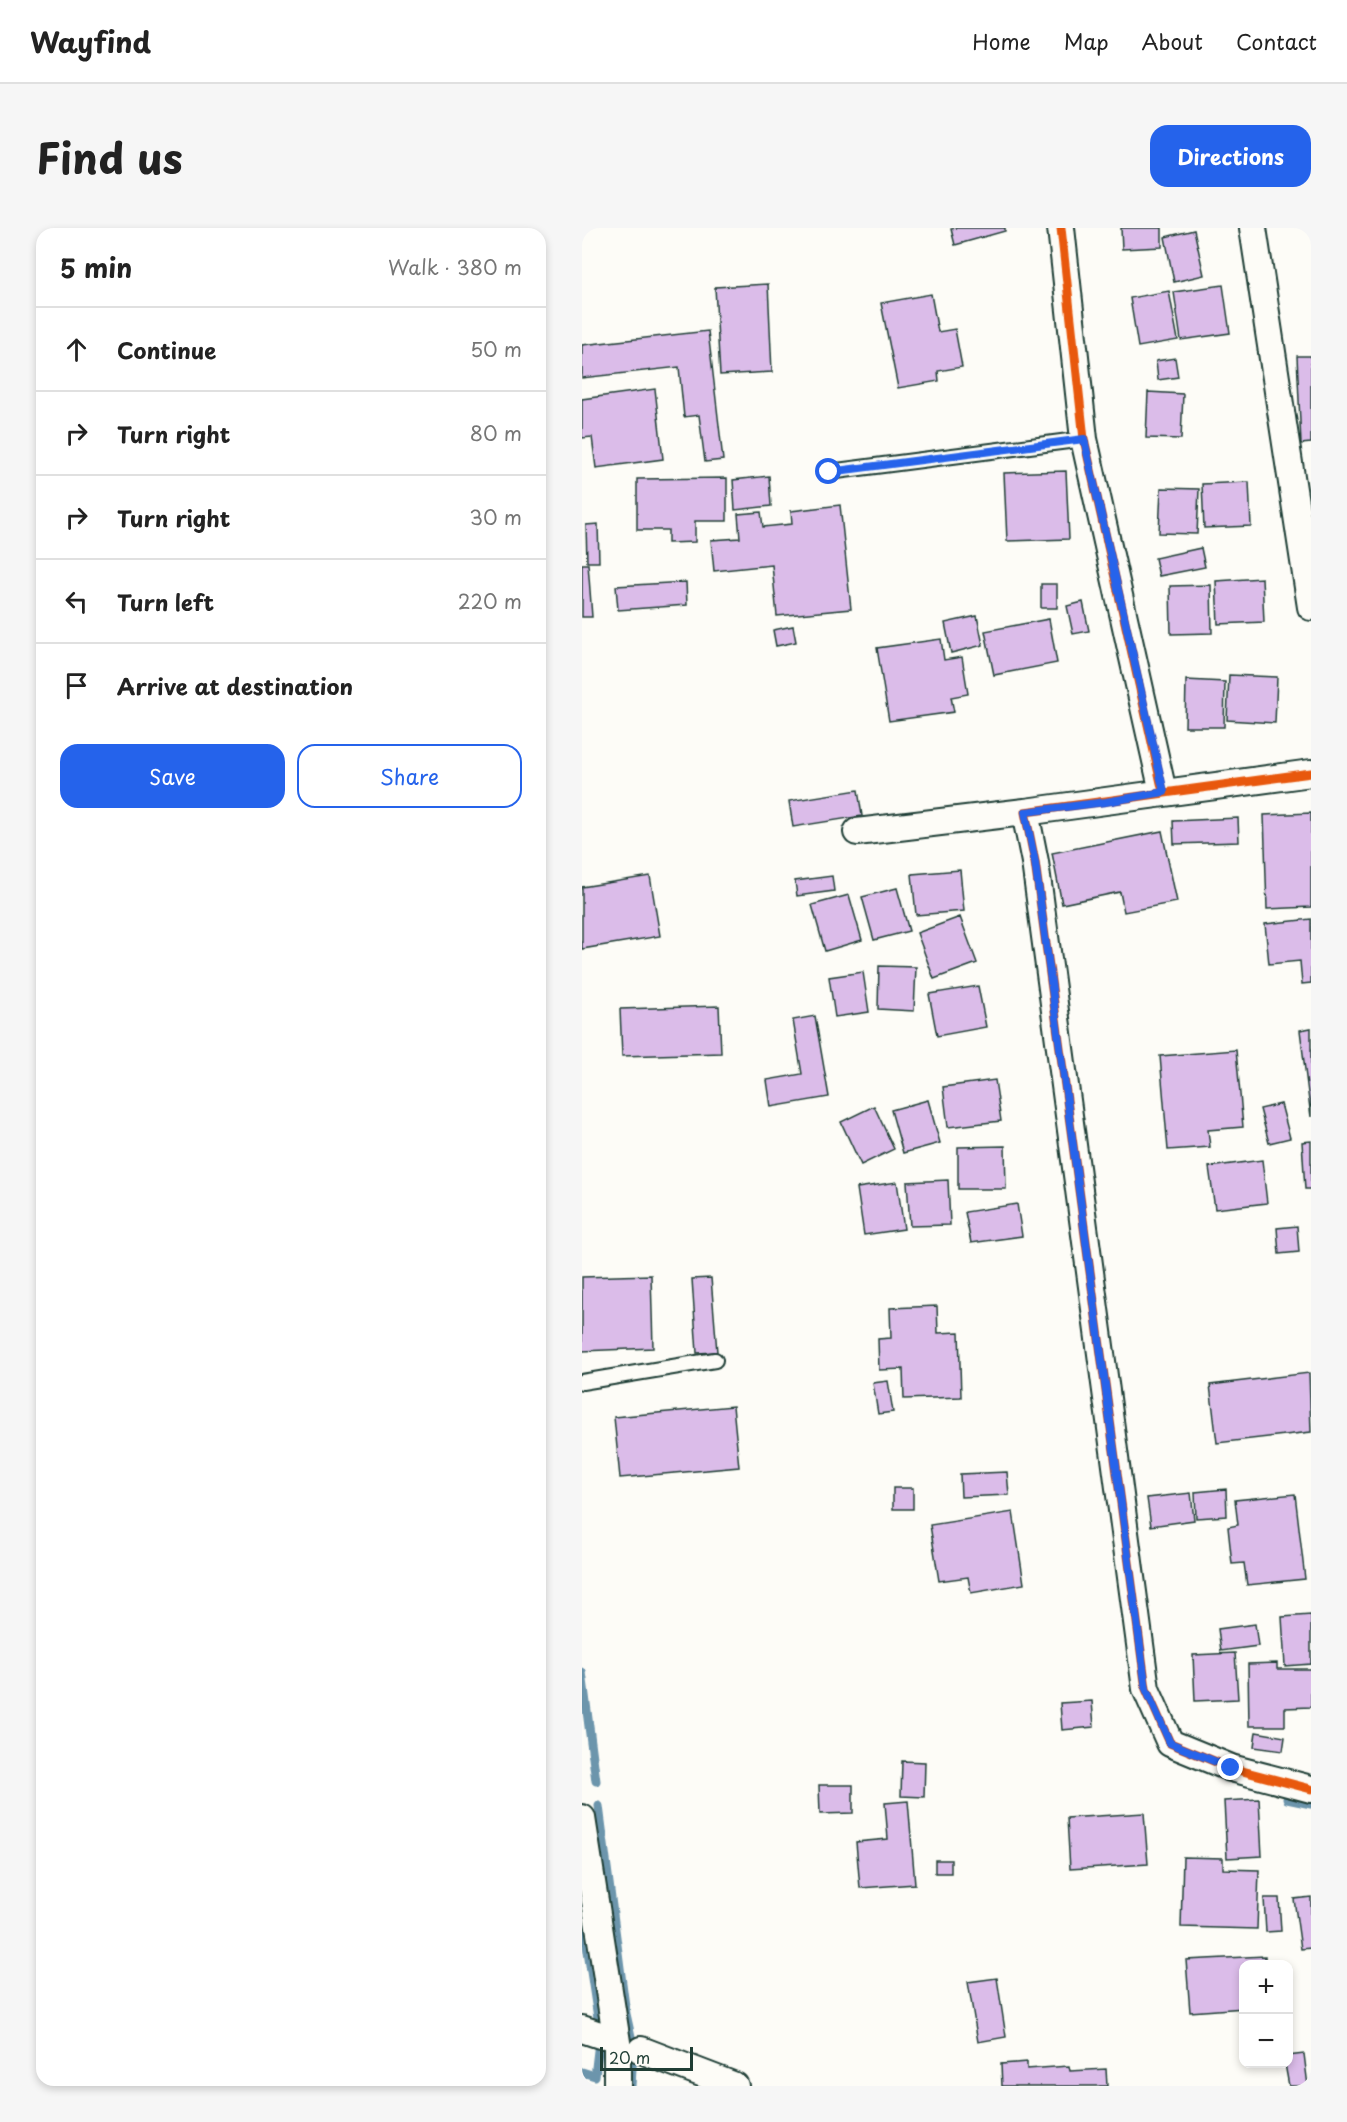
<!DOCTYPE html>
<meta charset="utf-8">
<style>
:root{--surface:#fff;--page:#f6f6f6;--text:#222;--muted:#767676;--line:#e0e0e0;--accent:#2563eb}
body{margin:0;font-family:"Playpen Sans",sans-serif;background:var(--page);color:var(--text)}
.controls{position:absolute;right:18px;bottom:18px;display:grid;overflow:hidden;border-radius:12px;box-shadow:0 3px 9px #0003}
.controls button{width:54px;height:54px;display:grid;place-items:center;padding:0;border:0;border-bottom:2px solid var(--line);background:var(--surface);color:var(--text);font:30px sans-serif}
.scale{position:absolute;left:18px;bottom:15px;width:93px;box-sizing:border-box;padding-left:6px;border:3px solid #1f3d34;border-top:0;font-size:16px;line-height:21px;white-space:nowrap;color:#1f3d34;-webkit-text-stroke:4px #fdfcf7;paint-order:stroke}
.stop{position:absolute;width:18px;height:18px;margin:-14px;border:4px solid #2563eb;border-radius:50%;background:#fff}
.stop.end{background:#2563eb;border-color:#fff;box-shadow:0 2px 6px #0008}
.list{margin:0;padding:0;list-style:none}
h2{display:flex;justify-content:space-between;align-items:center;height:78px;margin:0;padding:0 24px;font-size:26px}
h2 small{font-size:20px;font-weight:400;color:var(--muted)}
.list li{display:grid;grid-template-columns:39px 1fr auto;gap:18px;align-items:center;box-sizing:border-box;height:84px;padding:0 24px;border-top:2px solid var(--line)}
.list b{display:block;font-size:22px;white-space:nowrap}
.list em{font-size:20px;font-style:normal;color:var(--muted)}
.actions{display:flex;gap:12px;padding:18px 24px}
.actions a{flex:1;padding:14px 0;border:2px solid var(--accent);border-radius:18px;text-align:center;font-size:21px;color:var(--accent)}
.actions .main{background:var(--accent);color:#fff}
.icon{flex:none;width:33px;height:33px;fill:none;stroke:currentColor;stroke-width:2;stroke-linecap:round;stroke-linejoin:round}
.map{position:relative;flex:none;width:729px;height:1858px;overflow:hidden;border-radius:18px}
header{display:flex;align-items:center;gap:36px;box-sizing:border-box;height:84px;padding:0 30px;background:var(--surface);border-bottom:2px solid var(--line)}
header strong{font-size:28px}
nav{display:flex;gap:33px;margin-inline-start:auto;font-size:21px}
.intro{display:flex;align-items:center;justify-content:space-between;box-sizing:border-box;height:144px;padding:0 36px}
h1{margin:0;font-size:42px}
.button{padding:15px 27px;border-radius:18px;background:var(--accent);color:#fff;font-size:21px;font-weight:700}
main{display:flex;gap:36px;padding:0 36px}
aside{flex:1;background:var(--surface);border-radius:18px;box-shadow:0 3px 9px #0003}
.map>svg:first-child{display:block}
.lines{fill:none;stroke-linecap:round;stroke-linejoin:round}
.stream{stroke:#6c95ac;stroke-width:9}
.building{fill:#dbbce9;stroke:#1f3d34;stroke-width:1.5}
.service-casing{stroke:#1f3d34;stroke-width:18}
.minor-casing{stroke:#1f3d34;stroke-width:30}
.service{stroke:#fdfcf7;stroke-width:14}
.minor{stroke:#fdfcf7;stroke-width:26}
.cycleway-casing{stroke:#fdfcf7;stroke-width:13}
.cycleway{stroke:#e8590c;stroke-width:9}
.route{stroke:#2563eb;stroke-width:8}
</style>
<header>
<strong>Wayfind</strong>
<nav><a>Home</a><a>Map</a><a>About</a><a>Contact</a></nav>
</header>
<div class="intro"><h1>Find us</h1><a class="button">Directions</a></div>
<main>
<aside>
<h2>5 min<small>Walk · 380 m</small></h2>
<ul class="list">
<li><svg class="icon" aria-label="ahead" viewBox="0 0 24 24"><path d="M12 20V5M6 11l6-6 6 6"/></svg><div><b>Continue</b></div><em>50 m</em></li>
<li><svg class="icon" aria-label="right" viewBox="0 0 24 24"><path d="M7 20v-9h11M14 6l5 5-5 5"/></svg><div><b>Turn right</b></div><em>80 m</em></li>
<li><svg class="icon" aria-label="right" viewBox="0 0 24 24"><path d="M7 20v-9h11M14 6l5 5-5 5"/></svg><div><b>Turn right</b></div><em>30 m</em></li>
<li><svg class="icon" aria-label="left" viewBox="0 0 24 24"><path d="M17 20v-9H6M10 6l-5 5 5 5"/></svg><div><b>Turn left</b></div><em>220 m</em></li>
<li><svg class="icon" aria-label="arrive" viewBox="0 0 24 24"><path d="M6 21V4h12l-3 4 3 4H6"/></svg><div><b>Arrive at destination</b></div></li>
</ul>
<div class="actions"><a class="main">Save</a><a>Share</a></div>
</aside>
<div class="map">
<svg width="729" height="1858" viewBox="0 0 729 1858">
<rect width="100%" height="100%" fill="#fdfcf7"/>
<filter id="ink" filterUnits="userSpaceOnUse"><feTurbulence type="fractalNoise" baseFrequency=".0167" numOctaves="2"/><feDisplacementMap in="SourceGraphic" scale="12" xChannelSelector="R" yChannelSelector="G"/><feConvolveMatrix kernelMatrix="1 2 1 2 8 2 1 2 1" color-interpolation-filters="sRGB"/></filter>
<g filter="url(#ink)">
<g class="lines">
<path class="stream" d="M0 1444 14 1553
M705 1571 729 1576
M17 1578 44 1786 50 1813
M0 1684 18 1803
M0 1844 13 1848 17 1814
M49 1858 51 1823"/>
</g>
<path class="building" d="M374 0H423V3L373 17 369 1Z
M539 0H580V19L540 21Z
M612 2 622 47 592 54 583 9Z
M186 56 190 144 138 147 133 59Z
M641 57 648 105 599 112 592 64Z
M587 63 596 112 556 119 548 70Z
M349 66 356 104 373 101 380 139 356 143 357 153 316 160 299 75Z
M126 103 141 232 123 234 117 187 102 189 97 139 0 150V117Z
M715 128H729V215L719 216Z
M593 130 596 149 576 152 574 133Z
M73 161 81 231 14 240 10 209 0 210V171Z
M566 164 601 166 599 211 564 210Z
M484 243 487 311 425 313 422 245Z
M187 248 189 278 153 282 151 252Z
M145 250V293H113V314L86 315V302H55V251Z
M667 254 669 298 622 300 620 256Z
M579 260 617 261 615 306 577 305Z
M258 277 269 381 195 388 190 337 132 343 129 312 158 310 156 286 179 284 181 299 210 296 209 283Z
M16 296 17 334H5L4 297Z
M619 320 623 339 577 348 573 330Z
M0 336H6L10 389H0Z
M680 350 682 394 636 396 634 353Z
M104 354 105 377 36 382 34 358Z
M459 356H475V380H459Z
M629 357 630 405 589 406 588 358Z
M501 374 507 403 491 406 485 378Z
M395 388 401 417 369 425 363 395Z
M467 391 475 435 412 447 403 403Z
M211 398 214 414 194 418 191 402Z
M359 411 362 432 380 429 386 466 369 469 372 484 307 493 295 420Z
M647 447 695 449 693 495 645 492Z
M604 452 643 454 642 499H603Z
M276 562 280 588 211 599 207 573Z
M729 585V679L685 681 682 587Z
M656 590 657 614 592 616 591 593Z
M580 603 595 674 542 684 538 664 480 676 470 625Z
M378 642 382 683 334 687 330 646Z
M68 648 78 708 0 721V659Z
M250 648 252 663 215 668 213 653Z
M315 660 327 703 292 712 280 669Z
M267 667 280 712 243 723 230 677Z
M378 689 395 735 352 751 335 705Z
M729 691V755L720 756 718 733 687 736 683 696Z
M297 738 334 739 332 783 296 781Z
M281 744 287 784 253 789 247 749Z
M396 758 404 799 355 808 347 766Z
M137 778 139 825 40 828 38 781Z
M233 788 247 869 189 879 185 852 220 846 211 792Z
M729 800V889L718 802Z
M654 822 661 899 626 902 628 919 586 922 578 828Z
M413 852 419 893 366 899 361 859Z
M346 872 358 915 321 925 309 882Z
M699 876 708 910 687 915 678 881Z
M292 878 312 921 279 937 259 894Z
M729 913V961H723L720 914Z
M423 918 424 961H376V919Z
M680 932 685 975 633 981 627 939Z
M366 952 368 997 328 998 325 954Z
M315 954 322 1001 282 1007 275 960Z
M435 976 440 1008 389 1015 383 984Z
M715 998 717 1024 697 1026 695 1000Z
M69 1047 71 1120 0 1123V1049Z
M129 1050 135 1124 115 1125 110 1051Z
M355 1078 356 1105 377 1104 379 1169 322 1171 321 1141 297 1142 296 1111 309 1110 308 1080Z
M727 1145 729 1204 635 1215 628 1157Z
M306 1153 311 1184 296 1186 291 1155Z
M151 1178 157 1239 38 1250 32 1189Z
M425 1244 427 1267 379 1269 378 1246Z
M311 1260H331V1281H311Z
M644 1261 645 1288 614 1290 613 1264Z
M609 1265 612 1292 569 1298 565 1270Z
M713 1266 723 1351 665 1357 662 1335 650 1336 646 1299 656 1297 653 1272Z
M431 1284 442 1356 389 1365 386 1349 357 1353 348 1297Z
M729 1387V1436L703 1438 700 1389Z
M673 1396 676 1418 639 1423 636 1401Z
M653 1425 656 1471 613 1473 611 1427Z
M695 1435V1441H729V1479L703 1480V1498H667L666 1436Z
M510 1473 512 1499 480 1502 478 1475Z
M674 1504 703 1509 701 1523 672 1519Z
M320 1533 343 1534 342 1569 319 1568Z
M237 1557H271V1585L238 1586Z
M677 1571 680 1628 645 1630 642 1573Z
M326 1573 333 1656 278 1660 274 1614 306 1611 303 1575Z
M562 1585 566 1636 488 1641 485 1590Z
M601 1629 641 1630V1641L677 1642 675 1701 599 1699Z
M353 1632H369V1645H353Z
M729 1669V1720L719 1721 712 1671Z
M682 1670H697L699 1703 684 1704Z
M683 1728V1736H662V1780L608 1784 604 1732Z
M415 1750 424 1809 396 1814 386 1754Z
M722 1826 726 1858H707L703 1836H706V1828Z
M445 1834V1841L487 1838 488 1843 524 1841 525 1858H420L419 1836Z"/>
<g class="lines">
<defs>
<path id="service" d="M247 244 502 211
M0 1154 133 1132"/>
<path id="minor" d="M479 0 502 211 581 564
M671 0 729 379
M729 545 443 584 453 634 564 1461 588 1515 649 1540 729 1561
M275 604 443 584
M0 1590 35 1814V1858
M0 1801 18 1807
M59 1822 153 1858"/>
</defs>
<use href="#service" class="service-casing"/>
<use href="#minor" class="minor-casing"/>
<use href="#service" class="service"/>
<use href="#minor" class="minor"/>
<defs>
<path id="cycleway" d="M479 0 502 211 581 564
M729 545 443 584 453 634 564 1461 588 1515 649 1540 729 1561"/>
</defs>
<use href="#cycleway" class="cycleway-casing"/>
<use href="#cycleway" class="cycleway"/>
</g>
</g>
<g class="lines" filter="url(#ink)">
<path class="route" d="M247 244 502 211 582 564 524 574 443 584 453 634 564 1461 588 1515 649 1540"/>
</g>
</svg>
<div class="controls">
<button>+</button>
<button>−</button>
</div>
<div class="scale">20 m</div>
<div class="stop" style="left:247px;top:244px"></div>
<div class="stop end" style="left:649px;top:1540px"></div>
</div>
</main>
